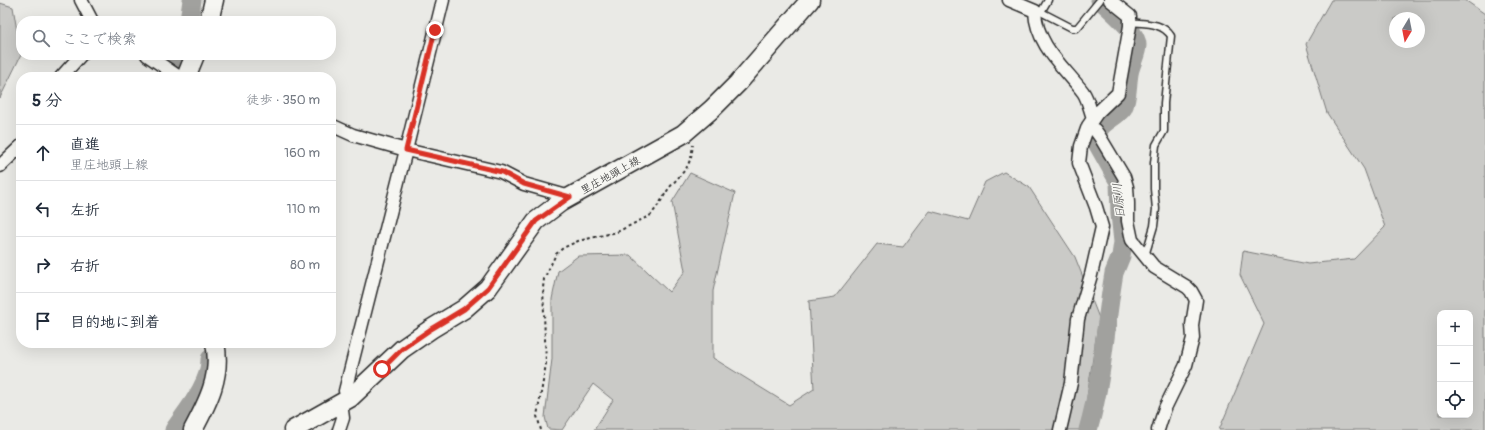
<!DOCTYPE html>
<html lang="ja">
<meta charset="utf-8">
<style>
:root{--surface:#fff;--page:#f2f2f3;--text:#1f2937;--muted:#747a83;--line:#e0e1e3}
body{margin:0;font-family:Pangolin,"Klee One",sans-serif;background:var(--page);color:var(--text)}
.controls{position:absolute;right:12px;bottom:12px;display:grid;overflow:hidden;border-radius:8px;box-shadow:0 4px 16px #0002}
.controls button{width:36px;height:36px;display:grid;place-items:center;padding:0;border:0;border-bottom:1px solid var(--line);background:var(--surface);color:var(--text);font:20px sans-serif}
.compass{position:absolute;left:1389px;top:12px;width:36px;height:36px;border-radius:50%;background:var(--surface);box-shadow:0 4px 16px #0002;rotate:190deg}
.stop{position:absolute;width:12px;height:12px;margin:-9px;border:3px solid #d93025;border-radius:50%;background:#fff}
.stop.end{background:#d93025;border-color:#fff;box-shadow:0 1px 4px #0008}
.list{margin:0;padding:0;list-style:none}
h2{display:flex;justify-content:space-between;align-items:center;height:52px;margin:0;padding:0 16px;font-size:17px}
h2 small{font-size:13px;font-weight:400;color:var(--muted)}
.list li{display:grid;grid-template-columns:26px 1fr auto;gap:12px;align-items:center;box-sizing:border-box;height:56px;padding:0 16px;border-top:1px solid var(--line)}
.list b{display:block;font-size:15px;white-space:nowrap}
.list p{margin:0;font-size:13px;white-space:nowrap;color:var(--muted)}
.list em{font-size:13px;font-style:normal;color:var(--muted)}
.icon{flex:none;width:22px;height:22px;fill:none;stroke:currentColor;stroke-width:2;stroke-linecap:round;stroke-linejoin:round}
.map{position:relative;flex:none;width:1485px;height:430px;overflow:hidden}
.search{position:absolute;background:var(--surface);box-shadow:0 4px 16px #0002;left:16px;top:16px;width:320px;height:44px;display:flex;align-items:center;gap:10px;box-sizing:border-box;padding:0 14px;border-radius:16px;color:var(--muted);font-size:15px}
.panel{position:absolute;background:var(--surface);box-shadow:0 4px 16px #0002;left:16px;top:72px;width:320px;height:276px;border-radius:16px}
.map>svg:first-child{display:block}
.green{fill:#cacac7;stroke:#7a7a79;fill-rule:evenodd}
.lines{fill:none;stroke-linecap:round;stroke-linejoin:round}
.river{stroke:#a1a19e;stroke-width:19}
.service-casing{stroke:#2b2b2b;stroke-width:9}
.minor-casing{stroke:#2b2b2b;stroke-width:15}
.secondary-casing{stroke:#2b2b2b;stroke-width:21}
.path{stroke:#2b2b2b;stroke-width:2;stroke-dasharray:3 3;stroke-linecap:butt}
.service{stroke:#f6f6f2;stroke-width:6}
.minor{stroke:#f6f6f2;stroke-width:12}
.secondary{stroke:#f6f6f2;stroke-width:18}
.route{stroke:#d93025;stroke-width:5}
.labels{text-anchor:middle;stroke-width:3;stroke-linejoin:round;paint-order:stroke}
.street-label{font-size:11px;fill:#2b2b2b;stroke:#f6f6f2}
.water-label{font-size:12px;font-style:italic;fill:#545453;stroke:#f6f6f2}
</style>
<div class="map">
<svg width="1485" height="430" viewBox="0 0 1485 430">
<rect width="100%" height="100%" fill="#eaeae6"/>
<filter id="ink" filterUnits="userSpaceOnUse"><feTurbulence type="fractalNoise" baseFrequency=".025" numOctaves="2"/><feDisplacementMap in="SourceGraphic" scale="8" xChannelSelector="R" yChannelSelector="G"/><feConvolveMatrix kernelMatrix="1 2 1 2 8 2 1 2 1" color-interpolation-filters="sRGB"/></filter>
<g filter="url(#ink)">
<path class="green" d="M1331 0H1465L1485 14V430H1219L1264 324 1240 275 1243 251 1308 264 1354 259 1385 227 1364 169 1327 113 1306 44ZM1395 18H1419V42H1395ZM1440 313H1470V415H1440Z
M0 3 13 7 21 55 0 98Z
M1004 172 1029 187 1075 257 1099 318 1085 410 1080 430H594L613 400 593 384 562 430 548 429 545 417 552 359V299L558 271 578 256 630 255 669 292 685 271 672 202 690 173 735 193 713 291V358L789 405 814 389 809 301 835 297 877 244 903 247 930 211 968 221 985 182Z"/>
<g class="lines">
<path class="river" d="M189 21 192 0
M166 77 176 65 182 55
M174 430C187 411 211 383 210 359
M1088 430C1103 379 1105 325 1114 273L1121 256 1123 242 1120 214 1119 182 1097 143C1094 122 1115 120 1123 108 1128 98 1127 85 1129 74 1130 65 1137 54 1137 45 1137 32 1109 8 1100 0"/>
<defs>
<path id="service" d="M1037 12H1041L1048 0
M1041 12 1072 28H1077L1100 0
M1130 22C1145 24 1162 22 1171 36L1164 103V131L1156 145 1154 163V189L1156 209 1154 226 1145 256"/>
<path id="minor" d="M81 0 92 21
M1009 0 1035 11C1036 45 1064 67 1083 92 1088 99 1090 110 1093 118
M147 55 179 77
M61 77 81 55
M331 125 353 135 406 150 501 172 524 184 570 197
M1088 126 1095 130 1100 137 1124 177 1127 187 1128 203V221L1132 240 1154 267 1187 287 1191 291 1196 300 1192 325 1193 338 1186 365 1165 408 1158 430
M0 166 21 146
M350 398 345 391 406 150 443 0
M339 430 343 418 341 403
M1060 430 1071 383 1078 319 1091 275 1102 227 1096 207 1079 163 1081 146 1088 126 1097 113 1118 93 1130 26V16L1110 0"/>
<path id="secondary" d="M209 21 214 0
M186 77 195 55
M193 430C208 402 222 375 215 343
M293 430 350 398 402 349 431 329 464 309 488 288 536 221 561 202 683 134 712 109 738 83 810 0"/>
</defs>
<use href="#service" class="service-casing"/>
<use href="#minor" class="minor-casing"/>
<use href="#secondary" class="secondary-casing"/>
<path class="path" d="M541 430 537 416 546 364 543 288 544 279 556 254 563 248 578 241 617 232 651 215 659 204 669 188 686 169 691 158 693 145"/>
<use href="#service" class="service"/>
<use href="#minor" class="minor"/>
<use href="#secondary" class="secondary"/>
</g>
</g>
<g class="lines" filter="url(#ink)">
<path class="route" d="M382 369 402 349 431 329 464 309 488 288 536 221 570 197 524 184 502 172 406 150 435 30"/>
</g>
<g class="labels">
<g class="street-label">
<text transform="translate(610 175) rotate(-29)" y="4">里庄地頭上線</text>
</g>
<g class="water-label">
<text transform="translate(1119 201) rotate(-96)" y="4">日原川</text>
</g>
</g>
</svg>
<div class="controls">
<button>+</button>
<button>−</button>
<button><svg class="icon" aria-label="locate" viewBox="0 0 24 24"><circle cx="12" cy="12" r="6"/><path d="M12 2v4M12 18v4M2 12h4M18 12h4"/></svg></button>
</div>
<svg class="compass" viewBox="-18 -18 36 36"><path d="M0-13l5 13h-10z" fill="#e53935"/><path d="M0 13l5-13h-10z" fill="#747a83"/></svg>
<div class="stop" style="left:382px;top:369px"></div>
<div class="stop end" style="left:435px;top:30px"></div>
<div class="search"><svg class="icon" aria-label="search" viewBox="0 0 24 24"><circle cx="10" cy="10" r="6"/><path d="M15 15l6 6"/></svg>ここで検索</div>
<section class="panel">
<h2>5 分<small>徒歩 · 350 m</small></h2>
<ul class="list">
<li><svg class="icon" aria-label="ahead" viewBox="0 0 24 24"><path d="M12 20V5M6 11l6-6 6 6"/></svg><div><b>直進</b><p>里庄地頭上線</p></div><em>160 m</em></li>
<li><svg class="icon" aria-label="left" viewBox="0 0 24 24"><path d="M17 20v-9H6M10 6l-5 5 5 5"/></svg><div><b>左折</b></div><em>110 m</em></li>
<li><svg class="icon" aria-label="right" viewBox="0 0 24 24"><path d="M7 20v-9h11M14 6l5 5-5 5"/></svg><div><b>右折</b></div><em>80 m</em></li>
<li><svg class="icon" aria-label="arrive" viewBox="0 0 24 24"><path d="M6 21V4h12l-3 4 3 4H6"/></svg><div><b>目的地に到着</b></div></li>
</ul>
</section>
</div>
